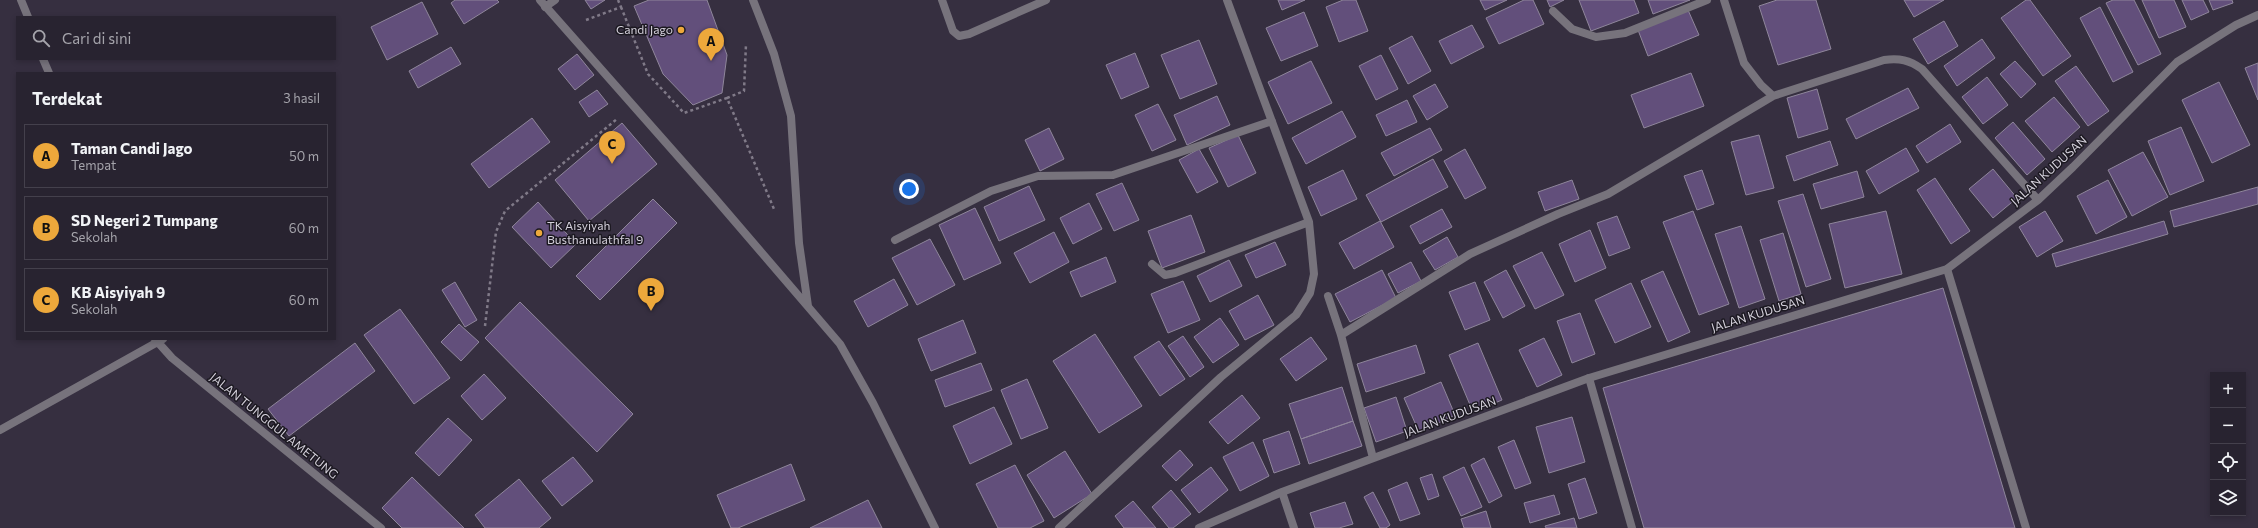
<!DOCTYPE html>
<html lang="id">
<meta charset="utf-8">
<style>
:root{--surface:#282330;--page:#302b38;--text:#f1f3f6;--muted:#a5a4ab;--line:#44404c;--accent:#eda83b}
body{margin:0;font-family:Commissioner,sans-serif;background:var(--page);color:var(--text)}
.controls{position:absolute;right:12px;bottom:12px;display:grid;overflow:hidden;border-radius:0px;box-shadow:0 2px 6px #0003}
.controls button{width:36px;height:36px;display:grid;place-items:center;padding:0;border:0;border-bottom:1px solid var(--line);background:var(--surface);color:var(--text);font:20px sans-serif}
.you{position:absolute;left:909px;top:189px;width:14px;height:14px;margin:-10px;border:3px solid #fff;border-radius:50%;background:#1a73e8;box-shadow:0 0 0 6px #1a73e833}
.badge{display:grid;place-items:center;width:26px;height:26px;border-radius:50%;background:var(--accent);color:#111;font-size:13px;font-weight:700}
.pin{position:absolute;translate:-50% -33px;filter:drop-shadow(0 1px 2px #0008)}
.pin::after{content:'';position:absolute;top:21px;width:14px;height:12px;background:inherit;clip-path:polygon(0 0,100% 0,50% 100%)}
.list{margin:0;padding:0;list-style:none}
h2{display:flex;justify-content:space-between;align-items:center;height:52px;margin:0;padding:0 16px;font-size:17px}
h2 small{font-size:13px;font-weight:400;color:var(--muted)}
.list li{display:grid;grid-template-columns:26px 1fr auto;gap:12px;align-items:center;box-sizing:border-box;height:64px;margin:0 8px 8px;padding:0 8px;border:1px solid var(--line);border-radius:0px}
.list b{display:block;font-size:15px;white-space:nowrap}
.list p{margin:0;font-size:13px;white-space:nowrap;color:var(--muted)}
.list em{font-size:13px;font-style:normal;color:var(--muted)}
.icon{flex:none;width:22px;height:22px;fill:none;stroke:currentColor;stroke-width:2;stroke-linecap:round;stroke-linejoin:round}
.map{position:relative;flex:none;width:2258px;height:528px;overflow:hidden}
.search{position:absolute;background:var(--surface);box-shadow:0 2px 6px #0003;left:16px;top:16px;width:320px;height:44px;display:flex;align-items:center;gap:10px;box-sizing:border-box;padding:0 14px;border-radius:0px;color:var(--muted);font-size:15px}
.panel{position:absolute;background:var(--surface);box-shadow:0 2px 6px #0003;left:16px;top:72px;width:320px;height:268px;border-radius:0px}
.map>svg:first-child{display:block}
.building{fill:#624f7b;stroke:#8f869b}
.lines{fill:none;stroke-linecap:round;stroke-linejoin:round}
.path{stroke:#807a88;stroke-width:2.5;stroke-dasharray:3 3;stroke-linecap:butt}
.lane{stroke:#77737c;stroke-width:8}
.street{stroke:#77737c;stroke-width:8}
.poi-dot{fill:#eda83b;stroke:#1c1921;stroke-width:1.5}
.labels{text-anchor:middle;stroke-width:3;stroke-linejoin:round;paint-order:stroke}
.poi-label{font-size:12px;fill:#d4d0db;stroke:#1c1921;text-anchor:end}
.street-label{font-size:12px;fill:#d4d0db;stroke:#1c1921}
</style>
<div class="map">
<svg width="2258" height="528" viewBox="0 0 2258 528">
<rect width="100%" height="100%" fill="#362f40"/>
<path class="building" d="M455 0H497L499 2 464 24 451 3Z
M585 0H605L591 9Z
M649 0H707L727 55 722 93 693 105 663 74 634 6Z
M1278 0H1305L1282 10Z
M1343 0H1356L1368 31 1339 42 1326 7Z
M1480 0H1507L1485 10Z
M1524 0H1533L1544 24 1499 44 1486 18Z
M1547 0H1564L1550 7Z
M1579 0H1634L1639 13 1591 31Z
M1648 0H1690L1653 14Z
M1777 0H1816L1831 49 1778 65 1759 6Z
M1904 0H1944L1914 17Z
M2026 0H2030L2071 56 2043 76 2001 18Z
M2113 0H2134L2161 54 2138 65 2106 3Z
M2142 0H2174L2186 27 2159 38Z
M2182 0H2203L2209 12 2191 20Z
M2209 0H2232L2233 3 2213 10Z
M422 2 438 34 387 60 371 27Z
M2100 7 2133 72 2113 82 2080 18Z
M1688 10 1699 35 1648 56 1638 30Z
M1304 12 1318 46 1281 61 1266 28Z
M1944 21 1958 46 1928 64 1913 39Z
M1472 25 1484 47 1451 64 1439 41Z
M1412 36 1431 71 1408 84 1389 48Z
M1982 39 1995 58 1957 86 1944 66Z
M1199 40 1217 84 1180 99 1161 55Z
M451 47 461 64 418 88 409 71Z
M1135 53 1149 87 1121 99 1106 65Z
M577 54 594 75 575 90 558 69Z
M1381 55 1398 89 1376 100 1359 66Z
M1311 61 1332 103 1288 124 1268 82Z
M2015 61 2036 84 2021 98 2000 74Z
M2258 63V100L2245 68Z
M2076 66 2109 111 2088 126 2055 81Z
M1691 73 1704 106 1644 128 1631 95Z
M1987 77 2008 105 1983 124 1962 97Z
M2219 82 2250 145 2212 163 2182 100Z
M1435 84 1448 107 1427 120 1413 96Z
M1908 88 1919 108 1856 139 1846 119Z
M1817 89 1828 129 1798 138 1787 98Z
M597 90 608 104 589 117 579 102Z
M1217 96 1230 125 1187 145 1174 115Z
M2054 97 2080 127 2052 152 2025 121Z
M1407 100 1417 122 1386 136 1376 115Z
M1158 104 1176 140 1152 151 1135 115Z
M1342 111 1356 137 1306 164 1292 138Z
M532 118 550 142 489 188 471 164Z
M2013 122 2045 159 2027 175 1995 138Z
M622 123 657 164 589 221 555 180Z
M1950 124 1961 142 1927 163 1916 146Z
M2181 127 2204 181 2170 195 2148 141Z
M1049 128 1064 159 1040 171 1025 140Z
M1430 128 1442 150 1394 176 1381 153Z
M1238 135 1256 173 1228 187 1209 148Z
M1759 135 1774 188 1746 195 1731 142Z
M1830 141 1838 165 1794 181 1786 156Z
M1906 148 1919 171 1879 194 1866 171Z
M1199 149 1218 182 1197 193 1179 160Z
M1465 149 1486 188 1465 199 1444 161Z
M2143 152 2168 197 2132 216 2108 170Z
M1433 159 1448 187 1381 222 1366 195Z
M1993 169 2017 198 1993 218 1969 189Z
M1343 170 1357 199 1321 216 1308 187Z
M1702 170 1714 204 1697 210 1684 176Z
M1857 171 1864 197 1821 209 1813 184Z
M1935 178 1970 231 1951 244 1917 190Z
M1572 180 1579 199 1545 211 1538 192Z
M2108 180 2127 217 2096 234 2077 196Z
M1122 183 1139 220 1114 231 1096 194Z
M1029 186 1045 220 999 241 984 207Z
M2258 187V204L2174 227 2170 211Z
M1803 194 1831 279 1806 287 1778 201Z
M653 199 677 223 600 300 576 276Z
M538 202 576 244 551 268 512 227Z
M1089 203 1102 229 1073 244 1060 218Z
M975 208 1001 263 964 280 939 225Z
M1442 209 1452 227 1420 244 1410 226Z
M1693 211 1729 304 1699 315 1663 222Z
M1886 211 1902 274 1845 288 1829 224Z
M2045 211 2063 241 2037 257 2019 227Z
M1191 215 1205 252 1162 268 1148 231Z
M1617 216 1630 248 1609 256 1597 223Z
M1380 221 1394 247 1354 269 1339 243Z
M2164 221 2168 234 2056 267 2052 254Z
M1741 226 1765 299 1739 308 1715 234Z
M1590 230 1606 268 1575 282 1559 244Z
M1054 232 1069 262 1030 283 1014 253Z
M1783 233 1801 294 1779 301 1760 240Z
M1447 237 1458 257 1435 270 1423 251Z
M930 239 955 285 917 305 892 258Z
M1275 242 1286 265 1256 278 1245 255Z
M1542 252 1564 295 1535 309 1513 266Z
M1106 257 1116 282 1081 297 1070 272Z
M1229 260 1242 286 1210 302 1197 276Z
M1411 262 1421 281 1398 293 1388 274Z
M1382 270 1396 298 1350 322 1335 294Z
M1506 270 1525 306 1503 318 1484 282Z
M1663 271 1690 332 1668 342 1641 281Z
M894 279 908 305 868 327 854 301Z
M1183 281 1200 320 1168 333 1151 294Z
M455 282 477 320 465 327 442 290Z
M1475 282 1490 320 1465 330 1449 292Z
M1631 283 1651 327 1615 343 1595 300Z
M1943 288 2015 528H1644L1603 388Z
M1258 295 1274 325 1245 340 1229 311Z
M520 302 633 414 597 452 485 338Z
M400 309 450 378 414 404 364 335Z
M1580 313 1595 354 1572 363 1557 321Z
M1220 318 1239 345 1213 363 1194 337Z
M963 320 976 353 931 371 918 339Z
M459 324 479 342 461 361 441 342Z
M1095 334 1142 406 1099 433 1053 361Z
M1183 336 1204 367 1190 377 1168 346Z
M1311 337 1327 359 1296 381 1280 359Z
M1544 338 1562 375 1537 387 1519 350Z
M1159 341 1185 379 1160 396 1134 357Z
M355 343 375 371 289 436 268 409Z
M1478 343 1502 400 1473 412 1449 355Z
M1416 345 1425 373 1366 392 1357 364Z
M981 363 992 390 945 407 935 380Z
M484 374 506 398 482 420 461 396Z
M1027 379 1048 428 1021 439 1001 390Z
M1441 382 1455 415 1419 432 1404 398Z
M1342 387 1353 421 1301 439 1289 404Z
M1242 395 1260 418 1228 444 1209 422Z
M1396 397 1407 431 1376 442 1364 408Z
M994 407 1012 444 970 464 953 426Z
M1572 417 1585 462 1549 473 1536 427Z
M448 418 472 440 439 476 415 453Z
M1353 421 1362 446 1309 464 1301 439Z
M1289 431 1300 464 1274 473 1263 440Z
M1514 440 1531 483 1515 489 1498 447Z
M1253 442 1269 476 1240 491 1223 457Z
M1180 450 1193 465 1176 481 1162 466Z
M1065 451 1092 494 1054 518 1027 475Z
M573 457 593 481 562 506 542 481Z
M1484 458 1502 496 1489 503 1471 465Z
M791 464 805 500 738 528H731L717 495Z
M1015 465 1044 521 1030 528H998L976 484Z
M1211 467 1228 490 1199 513 1181 490Z
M1464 467 1482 507 1461 516 1443 477Z
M1432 474 1439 496 1428 500 1420 478Z
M412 477 464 528H402L382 508Z
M1585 478 1597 513 1579 519 1568 484Z
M519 479 551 518 539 528H485L475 515Z
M1407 482 1420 514 1400 521 1388 490Z
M1171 490 1191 514 1173 528H1169L1152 507Z
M1373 492 1390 525 1386 528H1380L1364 497Z
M1554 495 1560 514 1530 523 1524 503Z
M868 500 882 528H810Z
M1133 501 1156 528H1124L1115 516Z
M1345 502 1353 524 1339 528H1315L1310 513Z
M1486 511 1491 528H1464L1461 519Z
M1574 518 1577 528H1546L1545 526Z"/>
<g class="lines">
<path class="path" d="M621 7 648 74 684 113 727 98 774 209
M586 20 621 7 618 0
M727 98 744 91 746 44
M485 326 496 232 505 211 617 119"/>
<path class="lane" d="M1947 269 2026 528
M1589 378 1632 528"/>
<path class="street" d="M21 0 28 17
M540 0 713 196 840 344 873 403 935 528
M753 0 774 54 791 116 799 243 808 306
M942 0 953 31 959 36 969 34 1046 0
M1724 0 1744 63 1761 85 1773 96 1884 60C1900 58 1909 60 1922 69L2038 200
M545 7 555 0
M1553 11 1572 29 1596 37 1625 33 1707 0
M43 59 49 73
M895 240 991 191 1038 176 1113 175 1272 121
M1152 264 1165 275 1175 273 1309 222
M1328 296 1341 335 1373 458
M1341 335 1470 254 1558 214 1608 194 1773 96
M155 339 172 358 381 528
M0 430 163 339
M1282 492 1294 528
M1059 528 1221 377 1296 315 1310 293 1314 274 1309 222 1227 0
M1199 528 1282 492 1589 378 1947 269 2038 200 2073 167 2177 62 2236 25 2258 15"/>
</g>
<g class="poi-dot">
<circle cx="681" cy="30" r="4"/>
<circle cx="539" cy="233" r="4"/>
</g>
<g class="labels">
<g class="poi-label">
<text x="673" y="34">Candi Jago</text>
<text x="547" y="230" text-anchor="start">TK Aisyiyah<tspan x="547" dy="14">Busthanulathfal 9</tspan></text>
</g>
<g class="street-label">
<text transform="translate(2049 171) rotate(-42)" y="4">JALAN KUDUSAN</text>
<text transform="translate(1758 314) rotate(-17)" y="4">JALAN KUDUSAN</text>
<text transform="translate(1450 417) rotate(-20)" y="4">JALAN KUDUSAN</text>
<text transform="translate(274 426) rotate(39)" y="4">JALAN TUNGGUL AMETUNG</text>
</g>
</g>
</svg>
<div class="controls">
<button>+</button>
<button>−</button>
<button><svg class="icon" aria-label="locate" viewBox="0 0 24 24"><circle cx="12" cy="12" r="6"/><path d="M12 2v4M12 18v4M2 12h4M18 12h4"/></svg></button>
<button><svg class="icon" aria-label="layers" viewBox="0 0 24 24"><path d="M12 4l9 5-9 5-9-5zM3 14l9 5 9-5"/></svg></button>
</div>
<div class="you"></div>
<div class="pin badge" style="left:711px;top:61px">A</div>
<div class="pin badge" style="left:651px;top:311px">B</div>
<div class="pin badge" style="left:612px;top:164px">C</div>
<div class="search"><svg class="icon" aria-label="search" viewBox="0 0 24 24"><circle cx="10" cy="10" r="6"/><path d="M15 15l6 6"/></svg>Cari di sini</div>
<section class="panel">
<h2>Terdekat<small>3 hasil</small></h2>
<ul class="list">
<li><span class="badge">A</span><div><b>Taman Candi Jago</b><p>Tempat</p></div><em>50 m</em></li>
<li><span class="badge">B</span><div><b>SD Negeri 2 Tumpang</b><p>Sekolah</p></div><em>60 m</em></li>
<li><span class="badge">C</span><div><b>KB Aisyiyah 9</b><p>Sekolah</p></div><em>60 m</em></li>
</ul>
</section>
</div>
